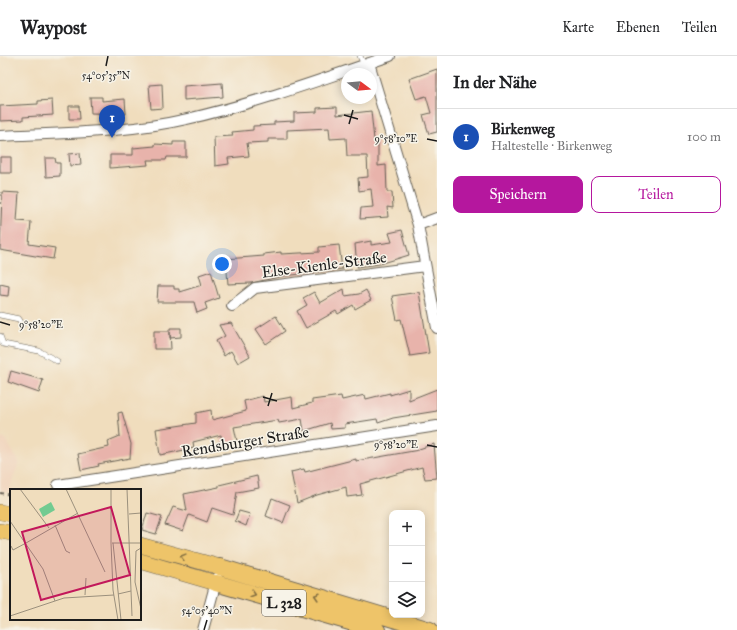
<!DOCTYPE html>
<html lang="de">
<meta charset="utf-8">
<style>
:root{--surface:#fff;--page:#f6f6f6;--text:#202124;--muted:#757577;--line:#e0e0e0;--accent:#b5179e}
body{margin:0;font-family:"IM FELL Great Primer",serif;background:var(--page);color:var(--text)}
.controls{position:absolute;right:12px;bottom:12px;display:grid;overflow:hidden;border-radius:8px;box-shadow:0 2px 10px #0003}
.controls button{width:36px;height:36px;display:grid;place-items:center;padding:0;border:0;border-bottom:1px solid var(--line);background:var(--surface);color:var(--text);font:20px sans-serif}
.compass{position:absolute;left:341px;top:12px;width:36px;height:36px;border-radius:50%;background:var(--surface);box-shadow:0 2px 10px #0003;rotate:106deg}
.you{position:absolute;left:222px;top:208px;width:14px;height:14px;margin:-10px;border:3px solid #fff;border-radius:50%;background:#1a73e8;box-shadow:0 0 0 6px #1a73e833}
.badge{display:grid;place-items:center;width:26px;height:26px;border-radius:50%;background:var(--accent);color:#fff;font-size:13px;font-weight:700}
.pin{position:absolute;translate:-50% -33px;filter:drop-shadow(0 1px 2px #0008)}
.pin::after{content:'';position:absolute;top:21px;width:14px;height:12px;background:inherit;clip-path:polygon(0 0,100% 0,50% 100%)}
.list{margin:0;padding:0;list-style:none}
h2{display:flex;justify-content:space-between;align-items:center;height:52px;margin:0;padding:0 16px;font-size:17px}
h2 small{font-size:13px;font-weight:400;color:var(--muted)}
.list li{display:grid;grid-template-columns:26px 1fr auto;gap:12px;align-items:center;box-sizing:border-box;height:56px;padding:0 16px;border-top:1px solid var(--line)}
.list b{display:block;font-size:15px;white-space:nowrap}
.list p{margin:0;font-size:13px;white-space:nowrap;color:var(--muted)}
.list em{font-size:13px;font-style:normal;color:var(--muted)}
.actions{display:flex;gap:8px;padding:12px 16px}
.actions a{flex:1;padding:9px 0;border:1px solid var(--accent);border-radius:8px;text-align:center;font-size:14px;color:var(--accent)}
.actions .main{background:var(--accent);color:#fff}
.icon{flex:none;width:22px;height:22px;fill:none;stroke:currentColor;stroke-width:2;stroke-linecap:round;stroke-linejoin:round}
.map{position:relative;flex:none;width:437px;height:574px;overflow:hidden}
header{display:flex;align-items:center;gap:24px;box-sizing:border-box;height:56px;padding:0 20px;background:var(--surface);border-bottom:1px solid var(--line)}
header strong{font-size:19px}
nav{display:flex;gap:22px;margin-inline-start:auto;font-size:14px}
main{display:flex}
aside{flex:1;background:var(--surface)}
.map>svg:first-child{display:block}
.built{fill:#f1d5bd}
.building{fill:#e8b3ab}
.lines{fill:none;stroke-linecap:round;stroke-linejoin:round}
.service-casing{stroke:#666054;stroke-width:6}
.minor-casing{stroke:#666054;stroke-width:12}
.primary-casing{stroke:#666054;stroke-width:16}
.trunk-casing{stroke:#666054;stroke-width:18}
.path{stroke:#666054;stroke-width:2;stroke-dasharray:3 3;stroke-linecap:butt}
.service{stroke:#fff;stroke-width:5}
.minor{stroke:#fff;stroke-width:10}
.primary{stroke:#eec469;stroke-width:15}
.trunk{stroke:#eec469;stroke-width:16}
.oneway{stroke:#857042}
.ticks{fill:none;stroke:#1c1c1c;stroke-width:1.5}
.labels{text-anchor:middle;stroke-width:3;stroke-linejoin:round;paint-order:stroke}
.shield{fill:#f7f3e8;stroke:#5e5c59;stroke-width:1}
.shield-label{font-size:15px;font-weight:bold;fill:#1c1c1c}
.street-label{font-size:16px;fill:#1c1c1c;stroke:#f7f3e8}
.inset-road{fill:none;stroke:#9b907d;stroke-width:1}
.view{fill:#c2185b;fill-opacity:0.15;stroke:#c2185b;stroke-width:2}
.inset-edge{fill:none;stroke:#1c1c1c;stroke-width:2}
.ticks-label{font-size:10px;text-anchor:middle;fill:#1c1c1c;stroke:#f7f3e8;stroke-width:3;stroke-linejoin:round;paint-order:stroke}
</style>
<header>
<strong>Waypost</strong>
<nav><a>Karte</a><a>Ebenen</a><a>Teilen</a></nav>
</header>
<main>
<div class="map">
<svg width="437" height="574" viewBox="0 0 437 574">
<rect width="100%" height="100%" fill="#f7f3e8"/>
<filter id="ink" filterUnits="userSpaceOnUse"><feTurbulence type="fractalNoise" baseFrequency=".025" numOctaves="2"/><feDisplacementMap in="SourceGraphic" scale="8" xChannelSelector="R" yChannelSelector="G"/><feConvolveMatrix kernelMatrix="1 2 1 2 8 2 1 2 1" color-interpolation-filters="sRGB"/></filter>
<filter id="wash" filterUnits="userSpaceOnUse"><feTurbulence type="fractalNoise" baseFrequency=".012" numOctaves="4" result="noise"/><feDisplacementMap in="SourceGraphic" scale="16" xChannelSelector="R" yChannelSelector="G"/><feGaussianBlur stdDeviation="0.9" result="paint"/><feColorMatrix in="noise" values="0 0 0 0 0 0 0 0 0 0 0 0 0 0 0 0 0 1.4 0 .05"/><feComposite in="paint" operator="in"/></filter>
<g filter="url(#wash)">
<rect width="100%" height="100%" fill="#f0ddbd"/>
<path class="built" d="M0 382 5 383 19 406 8 437 0 435Z"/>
<g id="blocks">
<path class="building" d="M437 13V76L429 78 423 59 431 57 426 40 416 43 409 23Z
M222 27 223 41 184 44V30Z
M162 28 163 52 151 53 149 29Z
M90 41H102V45L125 43 126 58 91 57Z
M52 44 53 59 23 61V64L0 65V50L38 48V45Z
M69 50H79L80 63H69Z
M337 51V59L371 55 374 84H378V110L386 109 387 136H392L393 152 387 151 388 161 360 163 361 152 373 151 371 133 359 135 358 122 368 121 367 100H347L346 82 330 83 329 72 287 74V83H268V86L247 87 249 100 228 102 229 108 215 110 214 81 233 80 232 76 253 74V70L274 69V66L294 65V57L317 56V52Z
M173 86H186V101H167L166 104H147L148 109 110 112V99H133V92L155 90V88L173 89Z
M80 97 81 109 70 110 69 98Z
M0 101H11V117H0Z
M45 102H55L56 107H60V120L46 121Z
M2 136 19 137 17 165 31 166 29 188 55 192 53 203 0 194Z
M402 174 409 199 380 208 357 211 355 188 371 185V189L392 186 389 177Z
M339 189 342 213 284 220 251 227 228 228 226 203 264 200V198L281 196V198L319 196V191Z
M211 215 219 242 205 247 207 253 197 257 194 246H157L158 230H174V233H179V236L202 229 199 219Z
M0 228 9 230 8 240 0 239Z
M344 233 345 240 359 238 366 234 371 244 355 253 353 249 338 258 336 255 306 272 297 255 307 249 303 242 314 236 320 247Z
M419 236 429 297 410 300 401 263 397 264 392 240Z
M276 260 285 275 266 288 256 273Z
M231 267 250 300 238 307 231 295 224 300 216 285 225 280 219 269Z
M170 272H181V281L170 282V276L171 293H154V275H170Z
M11 315 43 324 39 337 8 326Z
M409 333V344L437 333V355L393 362 378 367 377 363 345 368V372L331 373 330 367 304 375 302 363 279 367 278 364 234 371 237 385 222 389 221 379 193 386 194 392 160 399 156 373 196 367V357L211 354 212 364 246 355 244 345 263 340 264 346 292 341 293 352 312 347V344L341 340 342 344 365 339 366 343 390 337V339Z
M122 356 131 388 130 402 98 408 99 410 81 414 78 398 109 391 108 385 120 380 118 357Z
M434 388 437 422 425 423 422 411 360 428 362 439 347 441 346 431 317 439 297 447 291 416 304 413 305 416 356 403V405L419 394V393Z
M257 420 259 432 237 436 233 459 212 452 207 466 189 459 183 475 165 469 173 451 187 455 184 438 219 431V429Z
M272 442 290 449 283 467 266 460Z
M239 455 250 458 246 470 235 465Z
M147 457 162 461 156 478 142 474Z"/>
</g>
</g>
<g filter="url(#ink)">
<use href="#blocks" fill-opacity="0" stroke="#666054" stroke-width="1"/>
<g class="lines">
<defs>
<path id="service" d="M360 0 364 9
M0 259 19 263 22 268
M0 280 3 288 39 295 57 305"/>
<path id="minor" d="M369 7 418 169 437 272
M0 80C62 77 127 77 187 63 257 47 323 23 390 0
M418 169 437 162
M232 250 255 232 425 210
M58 429 437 370
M203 574 217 522"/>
<path id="primary" d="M0 456 11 458
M0 475 11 477
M140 489 220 511
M140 505 216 527"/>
<path id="trunk" d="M220 511 430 574
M216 527 377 574"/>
</defs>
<use href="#service" class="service-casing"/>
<use href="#minor" class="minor-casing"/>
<use href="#primary" class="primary-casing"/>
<use href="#trunk" class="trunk-casing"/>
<path class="path" d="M0 437 11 439"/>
<use href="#service" class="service"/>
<use href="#minor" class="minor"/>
<use href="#primary" class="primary"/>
<use href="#trunk" class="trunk"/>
</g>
<defs><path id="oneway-chevron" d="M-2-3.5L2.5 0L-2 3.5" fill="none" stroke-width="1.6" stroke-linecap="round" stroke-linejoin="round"/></defs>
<g class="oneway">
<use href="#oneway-chevron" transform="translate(183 501) rotate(-165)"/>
<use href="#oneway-chevron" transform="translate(253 538) rotate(16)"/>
<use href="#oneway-chevron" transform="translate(317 540) rotate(-163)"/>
</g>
</g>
<path class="ticks" d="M106 10 108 0M344 59 358 63M349 68 353 54M427 83 437 85M0 266 10 269M263 341 277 345M268 350 272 337M427 389 437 391M204 574 207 564"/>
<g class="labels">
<rect class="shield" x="262" y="534" width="44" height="26" rx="3"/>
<g class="shield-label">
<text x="284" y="552">L 328</text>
</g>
<g class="street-label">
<text transform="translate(324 208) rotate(-7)" y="6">Else-Kienle-Straße</text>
<text transform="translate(245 385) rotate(-9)" y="6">Rendsburger Straße</text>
</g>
</g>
<g transform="translate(10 433)">
<rect width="131" height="131" fill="#f0ddbd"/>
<path d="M41 13 45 21 33 28 29 20Z" fill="#72cb91"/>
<path class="inset-road" d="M10 0 39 39M56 0 95 83M117 0 122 127M119 25 131 24M0 32 33 80 45 112M45 36 56 62 60 64M16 54 68 24M101 54 103 101 108 131M101 54V0M102 54H131M103 54 111 131M1 57 3 61 16 54M131 59 126 62 125 93 131 120M108 105 121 102M75 106 76 89M0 127 54 109 104 106"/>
<path class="view" d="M101 18 120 86 31 111 12 43Z"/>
<rect width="131" height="131" class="inset-edge"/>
</g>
<g class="ticks-label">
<text x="106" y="23">54°05'35"N</text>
<text x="396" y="86">9°58'10"E</text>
<text x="41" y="272">9°58'20"E</text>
<text x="396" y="392">9°58'20"E</text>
<text x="207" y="558">54°05'40"N</text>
</g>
</svg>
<div class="controls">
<button>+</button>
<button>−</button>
<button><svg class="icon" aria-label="layers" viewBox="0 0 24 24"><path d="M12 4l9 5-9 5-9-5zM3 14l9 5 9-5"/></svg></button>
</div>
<svg class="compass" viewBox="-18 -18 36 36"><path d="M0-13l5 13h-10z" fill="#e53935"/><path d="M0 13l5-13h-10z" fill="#757577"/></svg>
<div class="you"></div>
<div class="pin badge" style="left:112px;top:82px;background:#1a4fb4">1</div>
</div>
<aside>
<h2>In der Nähe<small></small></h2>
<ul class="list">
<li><span class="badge" style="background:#1a4fb4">1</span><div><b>Birkenweg</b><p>Haltestelle · Birkenweg</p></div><em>100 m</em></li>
</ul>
<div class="actions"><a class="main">Speichern</a><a>Teilen</a></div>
</aside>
</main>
